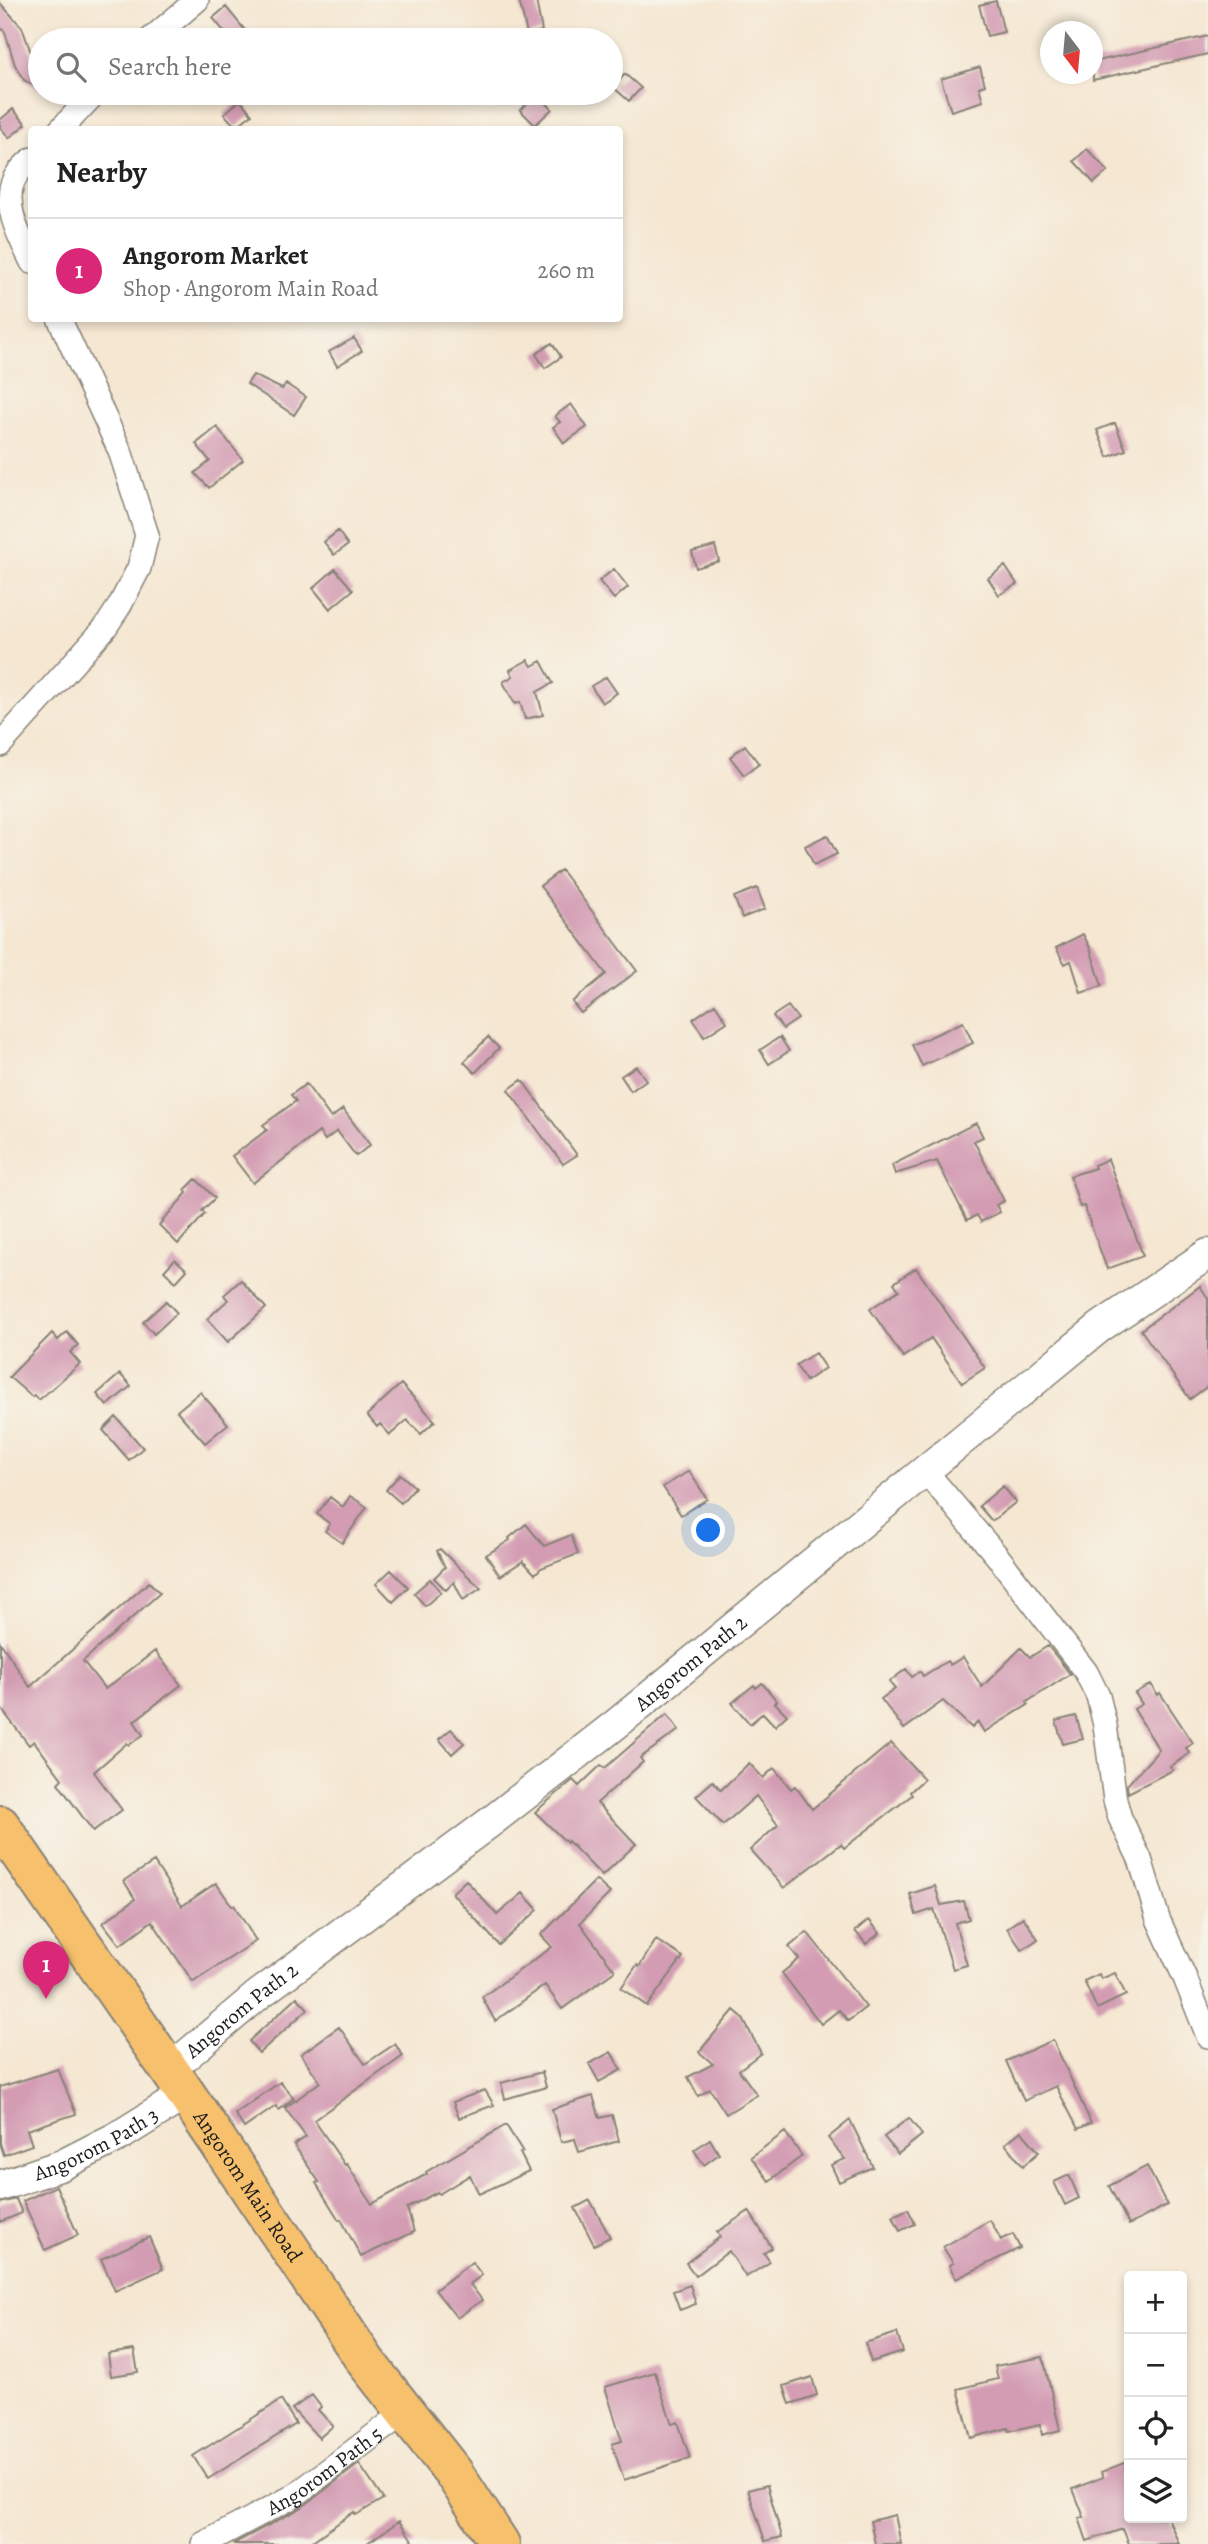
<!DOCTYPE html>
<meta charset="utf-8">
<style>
:root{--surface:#fff;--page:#f6f6f6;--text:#222;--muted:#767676;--line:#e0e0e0;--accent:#db2777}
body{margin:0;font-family:Alegreya,serif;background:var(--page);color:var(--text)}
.controls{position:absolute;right:21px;bottom:21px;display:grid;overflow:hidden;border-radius:7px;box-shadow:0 4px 10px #0003}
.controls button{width:63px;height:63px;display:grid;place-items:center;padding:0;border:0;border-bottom:2px solid var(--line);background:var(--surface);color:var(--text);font:35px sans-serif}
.compass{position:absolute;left:1040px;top:21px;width:63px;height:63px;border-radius:50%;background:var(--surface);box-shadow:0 4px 10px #0003;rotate:164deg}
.you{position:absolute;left:709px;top:1531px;width:24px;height:24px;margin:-18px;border:5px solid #fff;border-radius:50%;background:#1a73e8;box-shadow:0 0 0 10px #1a73e833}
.badge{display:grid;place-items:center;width:46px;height:46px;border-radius:50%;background:var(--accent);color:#fff;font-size:23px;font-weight:700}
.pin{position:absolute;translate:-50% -58px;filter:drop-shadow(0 2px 4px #0008)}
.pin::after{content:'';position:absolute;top:37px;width:24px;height:21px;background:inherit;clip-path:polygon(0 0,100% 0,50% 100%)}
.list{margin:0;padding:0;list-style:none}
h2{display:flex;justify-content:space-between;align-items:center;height:91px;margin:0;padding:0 28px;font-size:30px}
h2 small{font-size:23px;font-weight:400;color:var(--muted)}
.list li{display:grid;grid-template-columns:46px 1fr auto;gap:21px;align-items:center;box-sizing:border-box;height:105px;padding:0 28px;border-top:2px solid var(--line)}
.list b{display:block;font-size:26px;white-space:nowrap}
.list p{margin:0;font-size:23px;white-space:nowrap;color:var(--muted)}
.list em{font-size:23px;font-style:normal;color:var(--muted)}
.icon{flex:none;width:38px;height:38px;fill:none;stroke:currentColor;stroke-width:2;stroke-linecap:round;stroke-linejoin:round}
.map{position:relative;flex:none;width:1208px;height:2544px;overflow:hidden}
.search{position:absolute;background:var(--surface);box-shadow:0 4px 10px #0003;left:28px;top:28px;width:595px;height:77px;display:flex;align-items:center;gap:18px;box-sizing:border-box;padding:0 24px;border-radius:38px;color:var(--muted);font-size:26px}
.panel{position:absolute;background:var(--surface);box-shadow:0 4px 10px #0003;left:28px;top:126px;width:595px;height:196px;border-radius:7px}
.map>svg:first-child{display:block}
.building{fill:#d39cb3}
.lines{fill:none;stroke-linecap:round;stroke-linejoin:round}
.minor-casing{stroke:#888277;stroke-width:26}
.tertiary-casing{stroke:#888277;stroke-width:33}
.trunk-casing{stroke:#888277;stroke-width:42}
.minor{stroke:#fff;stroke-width:23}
.tertiary{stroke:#fff;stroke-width:30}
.trunk{stroke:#f7c06c;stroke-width:38}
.labels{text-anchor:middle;stroke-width:7;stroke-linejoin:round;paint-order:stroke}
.street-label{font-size:21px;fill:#1c1c1c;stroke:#f7f3e8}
</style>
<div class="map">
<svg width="1208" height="2544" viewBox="0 0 1208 2544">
<rect width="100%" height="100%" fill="#f7f3e8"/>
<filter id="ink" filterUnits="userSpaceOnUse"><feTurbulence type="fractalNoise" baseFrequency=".0143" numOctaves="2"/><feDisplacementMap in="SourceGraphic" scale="14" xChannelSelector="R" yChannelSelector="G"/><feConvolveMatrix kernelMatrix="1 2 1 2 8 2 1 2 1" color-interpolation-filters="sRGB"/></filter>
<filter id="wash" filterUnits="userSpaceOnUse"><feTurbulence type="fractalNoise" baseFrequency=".00686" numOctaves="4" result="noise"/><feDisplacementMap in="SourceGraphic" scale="28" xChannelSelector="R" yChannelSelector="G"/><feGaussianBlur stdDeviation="1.57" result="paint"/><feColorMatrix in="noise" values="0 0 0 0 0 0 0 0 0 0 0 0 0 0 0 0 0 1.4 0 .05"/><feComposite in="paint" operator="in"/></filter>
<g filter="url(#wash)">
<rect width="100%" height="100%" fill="#f5e7d2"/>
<g id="blocks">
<path class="building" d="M519 0H536L542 31 527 34Z
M996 1 1004 32 987 36 979 5Z
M0 3 22 27 40 79V89L24 80 15 65 5 32 0 27Z
M226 7 253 40H231L213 18Z
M1208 36V54L1093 80V62Z
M980 67 985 85 979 87 983 101 951 111 941 79Z
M625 74 641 88 629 101 613 87Z
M538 94 552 109 535 125 520 110Z
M240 100 252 114 236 127 224 114Z
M13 109 26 124 9 138 0 127V120Z
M1087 149 1108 171 1094 183 1074 161Z
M354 338 362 351 337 366 329 352Z
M552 343 561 357 545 368 536 354Z
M253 375 282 389 286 384 306 397 294 415 247 384Z
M571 404 587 427 564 443 553 427 560 422 555 416Z
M1115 423 1126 450 1108 457 1097 430Z
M217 427 243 460 209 488 195 473 210 461 196 444Z
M338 531 348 545 334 555 324 542Z
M715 546 719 561 696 568 692 552Z
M1005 566 1017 584 999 595 988 578Z
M335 569 353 590 330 609 313 588Z
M614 569 628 587 614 599 599 581Z
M528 660 532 666 541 661 553 683 537 692 543 715 525 719 520 702 515 704 503 682 513 676 510 670Z
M606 677 617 693 602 703 591 686Z
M745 745 759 764 744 775 730 757Z
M827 835 837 854 814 865 805 846Z
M561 870 637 971 581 1013 572 1002 606 974 540 886Z
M757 888 765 909 742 918 734 897Z
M1083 934 1090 948 1102 986 1081 993 1071 961 1065 964 1056 948Z
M715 1004 727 1022 704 1037 693 1019Z
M788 1006 798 1019 783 1029 773 1016Z
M963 1022 973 1043 922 1066 912 1045Z
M488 1037 499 1048 475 1073 464 1062Z
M780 1037 789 1051 769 1064 760 1050Z
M636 1066 646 1080 631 1091 621 1076Z
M522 1080 577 1155 563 1164 508 1090Z
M306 1084 331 1118 343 1109 370 1145 356 1156 337 1131 325 1140 319 1132 253 1183 232 1156 267 1130 263 1125 296 1101 291 1095Z
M976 1123 983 1137 974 1141 1004 1201 996 1205 1000 1212 981 1222 977 1215 967 1220 937 1161 895 1174 892 1165Z
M1108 1159 1143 1256 1107 1269 1084 1206 1080 1207 1070 1176 1095 1168 1094 1165Z
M196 1179 215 1198 202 1211 205 1214 178 1244 159 1225 187 1193 185 1190Z
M175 1259 187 1270 176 1282 164 1271Z
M916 1268 985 1368 962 1383 931 1338 903 1357 870 1309 899 1290 894 1283Z
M241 1280 266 1308 228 1342 207 1319 228 1300 224 1295Z
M1200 1286 1208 1298V1386L1190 1399 1141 1330Z
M166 1301 177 1313 154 1334 143 1322Z
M67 1332 78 1345 70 1352 80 1364 39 1400 34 1395 32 1397 9 1377 52 1333 58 1340Z
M815 1353 825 1368 806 1381 796 1365Z
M120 1374 131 1386 107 1406 97 1394Z
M401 1384 435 1421 421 1434 407 1420 390 1435 380 1424 377 1427 367 1415Z
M200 1392 228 1424 205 1443 177 1411Z
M116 1417 143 1448 129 1460 103 1430Z
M689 1471 707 1499 681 1515 663 1487Z
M400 1474 415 1487 401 1503 386 1490Z
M1003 1486 1016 1502 992 1521 979 1506Z
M350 1496 367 1507 342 1543 325 1531 330 1524 317 1514 330 1497 343 1507Z
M526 1524 544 1546 571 1535 578 1554 541 1568 535 1574 523 1561 500 1576 486 1555 510 1540 509 1538Z
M440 1549 453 1562 481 1588 463 1600 454 1582 446 1590 434 1578 445 1567 437 1551Z
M391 1570 408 1587 393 1602 376 1584Z
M430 1579 441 1592 425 1606 414 1593Z
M149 1582 160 1593 83 1661 105 1689 155 1651 181 1685 134 1721 143 1735 129 1745 127 1743 94 1772 122 1810 93 1831 58 1783 62 1779 34 1741 29 1745 0 1707V1642L30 1687Z
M1048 1646 1070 1674 1027 1702 1028 1705 984 1732 978 1722 972 1728 943 1701 904 1729 881 1699 895 1689 889 1682 906 1669 912 1677 920 1671 923 1676 947 1661 950 1665 963 1657 982 1687 1021 1648 1030 1657Z
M762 1683 777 1701 775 1703 787 1715 775 1726 763 1713 750 1724 732 1703 754 1685 756 1688Z
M1151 1684 1157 1695 1160 1693 1193 1743 1186 1748 1190 1753 1170 1767 1173 1770 1128 1793 1127 1785 1159 1750 1134 1709 1142 1704 1135 1693Z
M667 1714 679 1730 640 1758 643 1762 597 1803 636 1844 602 1876 568 1841 567 1843 535 1812 573 1780 579 1786 601 1765 605 1768Z
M1076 1716 1083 1739 1063 1744 1056 1721Z
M451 1729 464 1743 452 1754 439 1739Z
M891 1743 924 1779 910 1792 912 1795 844 1848 841 1844 784 1888 750 1850 778 1825 756 1796 723 1825 696 1796 713 1781 721 1790 749 1763 763 1778 774 1768 791 1789 795 1786 812 1809Z
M154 1862 182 1906 216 1883 232 1906 234 1905 256 1941 193 1982 152 1921 120 1945 103 1923 135 1899 124 1881Z
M466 1880 497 1915 523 1893 538 1910 499 1945 452 1893Z
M596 1880 610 1893 580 1923 615 1971 562 2009 545 1985 495 2021 482 1997 552 1947 541 1935Z
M935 1886 941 1905 964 1901 969 1919 955 1923 967 1965 953 1969 934 1909 916 1915 910 1894Z
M1023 1917 1038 1939 1022 1950 1007 1928Z
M869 1920 880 1933 866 1944 855 1931Z
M807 1932 866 2007 848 2021 839 2010 821 2024 782 1973 799 1959 789 1947Z
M656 1940 683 1957 647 2006 621 1988 637 1965 639 1967Z
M1115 1973 1126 1995 1097 2009 1084 1981 1099 1974 1101 1979Z
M297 1997 308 2009 259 2053 249 2041Z
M734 2010 742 2017 761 2053 739 2070 757 2095 726 2114 710 2089 698 2096 688 2077 713 2064 699 2052Z
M339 2027 365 2064 395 2044 403 2056 314 2120 345 2165 347 2164 372 2204 427 2174 426 2172 506 2125 523 2152 520 2153 529 2171 479 2194 470 2175 439 2194 437 2192 407 2208 414 2232 361 2257 341 2219 339 2220 316 2183 319 2182 294 2145 306 2137 285 2108 320 2082 301 2054Z
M1053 2040 1091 2123 1078 2129 1056 2086 1024 2101 1006 2061Z
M611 2052 621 2070 599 2082 589 2064Z
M58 2069 76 2114 27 2130 32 2145 4 2155 0 2143V2087Z
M542 2072 546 2087 505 2099 501 2083Z
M280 2082 294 2098 279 2110 276 2106 244 2128 235 2114Z
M485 2090 494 2105 459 2118 453 2102Z
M593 2096 600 2118 612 2115 619 2141 579 2152 575 2139 561 2142 552 2109Z
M909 2118 922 2135 898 2154 884 2137Z
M850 2120 873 2167 839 2182 831 2165 845 2159 828 2138Z
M1021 2131 1039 2152 1023 2166 1005 2144Z
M785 2132 802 2156 769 2181 751 2157Z
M710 2139 719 2154 704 2165 694 2150Z
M1147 2166 1167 2205 1129 2225 1109 2186Z
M1069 2175 1079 2198 1065 2205 1054 2182Z
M56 2186 78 2235 45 2250 23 2201Z
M16 2199 22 2213 0 2222V2203Z
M590 2200 610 2237 594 2245 575 2208Z
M908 2209 915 2224 900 2231 893 2216Z
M749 2211 772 2248 764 2253 770 2262 746 2277 729 2251 696 2276 686 2263 720 2237 717 2232Z
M990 2220 1001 2240 1013 2234 1020 2248 956 2279 949 2265 953 2263 943 2247Z
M149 2237 163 2269 115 2291 101 2259Z
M472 2262 482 2275 470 2284 482 2300 457 2318 435 2290Z
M690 2285 696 2304 680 2310 673 2291Z
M897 2333 903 2352 871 2362 865 2343Z
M134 2350 138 2372 111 2376 108 2354Z
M1043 2357 1060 2430 1042 2435 1040 2424 1009 2431 1008 2428 971 2438 958 2389 998 2379 995 2366Z
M655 2372 672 2424 678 2422 690 2458 624 2480 612 2444 622 2441 605 2387Z
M812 2377 817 2395 790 2404 784 2386Z
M312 2395 321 2407 318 2410 333 2426 319 2438 292 2409Z
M281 2400 296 2424 208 2479 193 2456Z
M1129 2461V2518H1168L1179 2544H1129L1123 2529 1087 2541 1079 2518 1084 2517 1073 2489 1103 2477 1101 2472Z
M359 2464 383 2499 356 2515 354 2512 308 2544H233L301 2508Z
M767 2485 782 2537 765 2541 748 2490Z
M895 2515 901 2544H875L870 2521Z
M399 2521 415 2544H366L392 2526Z"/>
</g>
</g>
<g filter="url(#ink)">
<use href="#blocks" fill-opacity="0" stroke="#888277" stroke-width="2"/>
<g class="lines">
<defs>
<g id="minor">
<path d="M150 40 197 0"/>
<path d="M60 130 95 93"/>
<path d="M32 159C26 164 20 170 16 176 0 201 20 238 32 262"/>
<path d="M0 745 105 628 120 605 139 568 147 535 120 451 59 318"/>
<path d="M926 1472 998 1557 1086 1672 1098 1696 1105 1725 1115 1800 1120 1818 1140 1859 1158 1919 1185 1978 1208 2036"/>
<path id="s1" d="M203 2544 294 2496 405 2412"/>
</g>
<g id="tertiary">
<path id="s2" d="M169 2070 258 1995 493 1820 615 1725 1100 1327 1208 1254"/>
<path id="s3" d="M0 2186 62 2165 119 2136 186 2094"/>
</g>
<g id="trunk">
<path id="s4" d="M0 1825 186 2094 366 2362 453 2472 500 2544"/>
</g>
</defs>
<use href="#minor" class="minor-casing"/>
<use href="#tertiary" class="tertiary-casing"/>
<use href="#trunk" class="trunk-casing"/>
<use href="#minor" class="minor"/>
<use href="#tertiary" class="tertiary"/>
<use href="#trunk" class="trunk"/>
</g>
</g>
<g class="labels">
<g class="street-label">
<text dy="7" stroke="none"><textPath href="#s2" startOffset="662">Angorom Path 2</textPath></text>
<text dy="7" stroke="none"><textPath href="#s2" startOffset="94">Angorom Path 2</textPath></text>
<text dy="7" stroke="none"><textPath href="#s3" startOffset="105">Angorom Path 3</textPath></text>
<text dy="7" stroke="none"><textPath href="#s4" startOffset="438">Angorom Main Road</textPath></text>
<text dy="7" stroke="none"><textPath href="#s1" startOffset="142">Angorom Path 5</textPath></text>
</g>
</g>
</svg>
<div class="controls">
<button>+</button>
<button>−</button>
<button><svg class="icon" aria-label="locate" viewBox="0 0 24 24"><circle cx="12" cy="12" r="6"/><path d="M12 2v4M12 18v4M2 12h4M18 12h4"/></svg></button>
<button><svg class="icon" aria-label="layers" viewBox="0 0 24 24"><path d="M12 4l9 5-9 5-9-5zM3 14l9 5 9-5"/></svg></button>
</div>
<svg class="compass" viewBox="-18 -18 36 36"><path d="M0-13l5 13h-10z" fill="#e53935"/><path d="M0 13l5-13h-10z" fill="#767676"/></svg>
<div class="you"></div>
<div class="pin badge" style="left:46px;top:1999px">1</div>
<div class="search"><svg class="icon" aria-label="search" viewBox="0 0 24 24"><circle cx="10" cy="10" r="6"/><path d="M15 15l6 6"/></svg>Search here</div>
<section class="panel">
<h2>Nearby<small></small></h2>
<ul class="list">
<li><span class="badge">1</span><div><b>Angorom Market</b><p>Shop · Angorom Main Road</p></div><em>260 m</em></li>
</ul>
</section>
</div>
